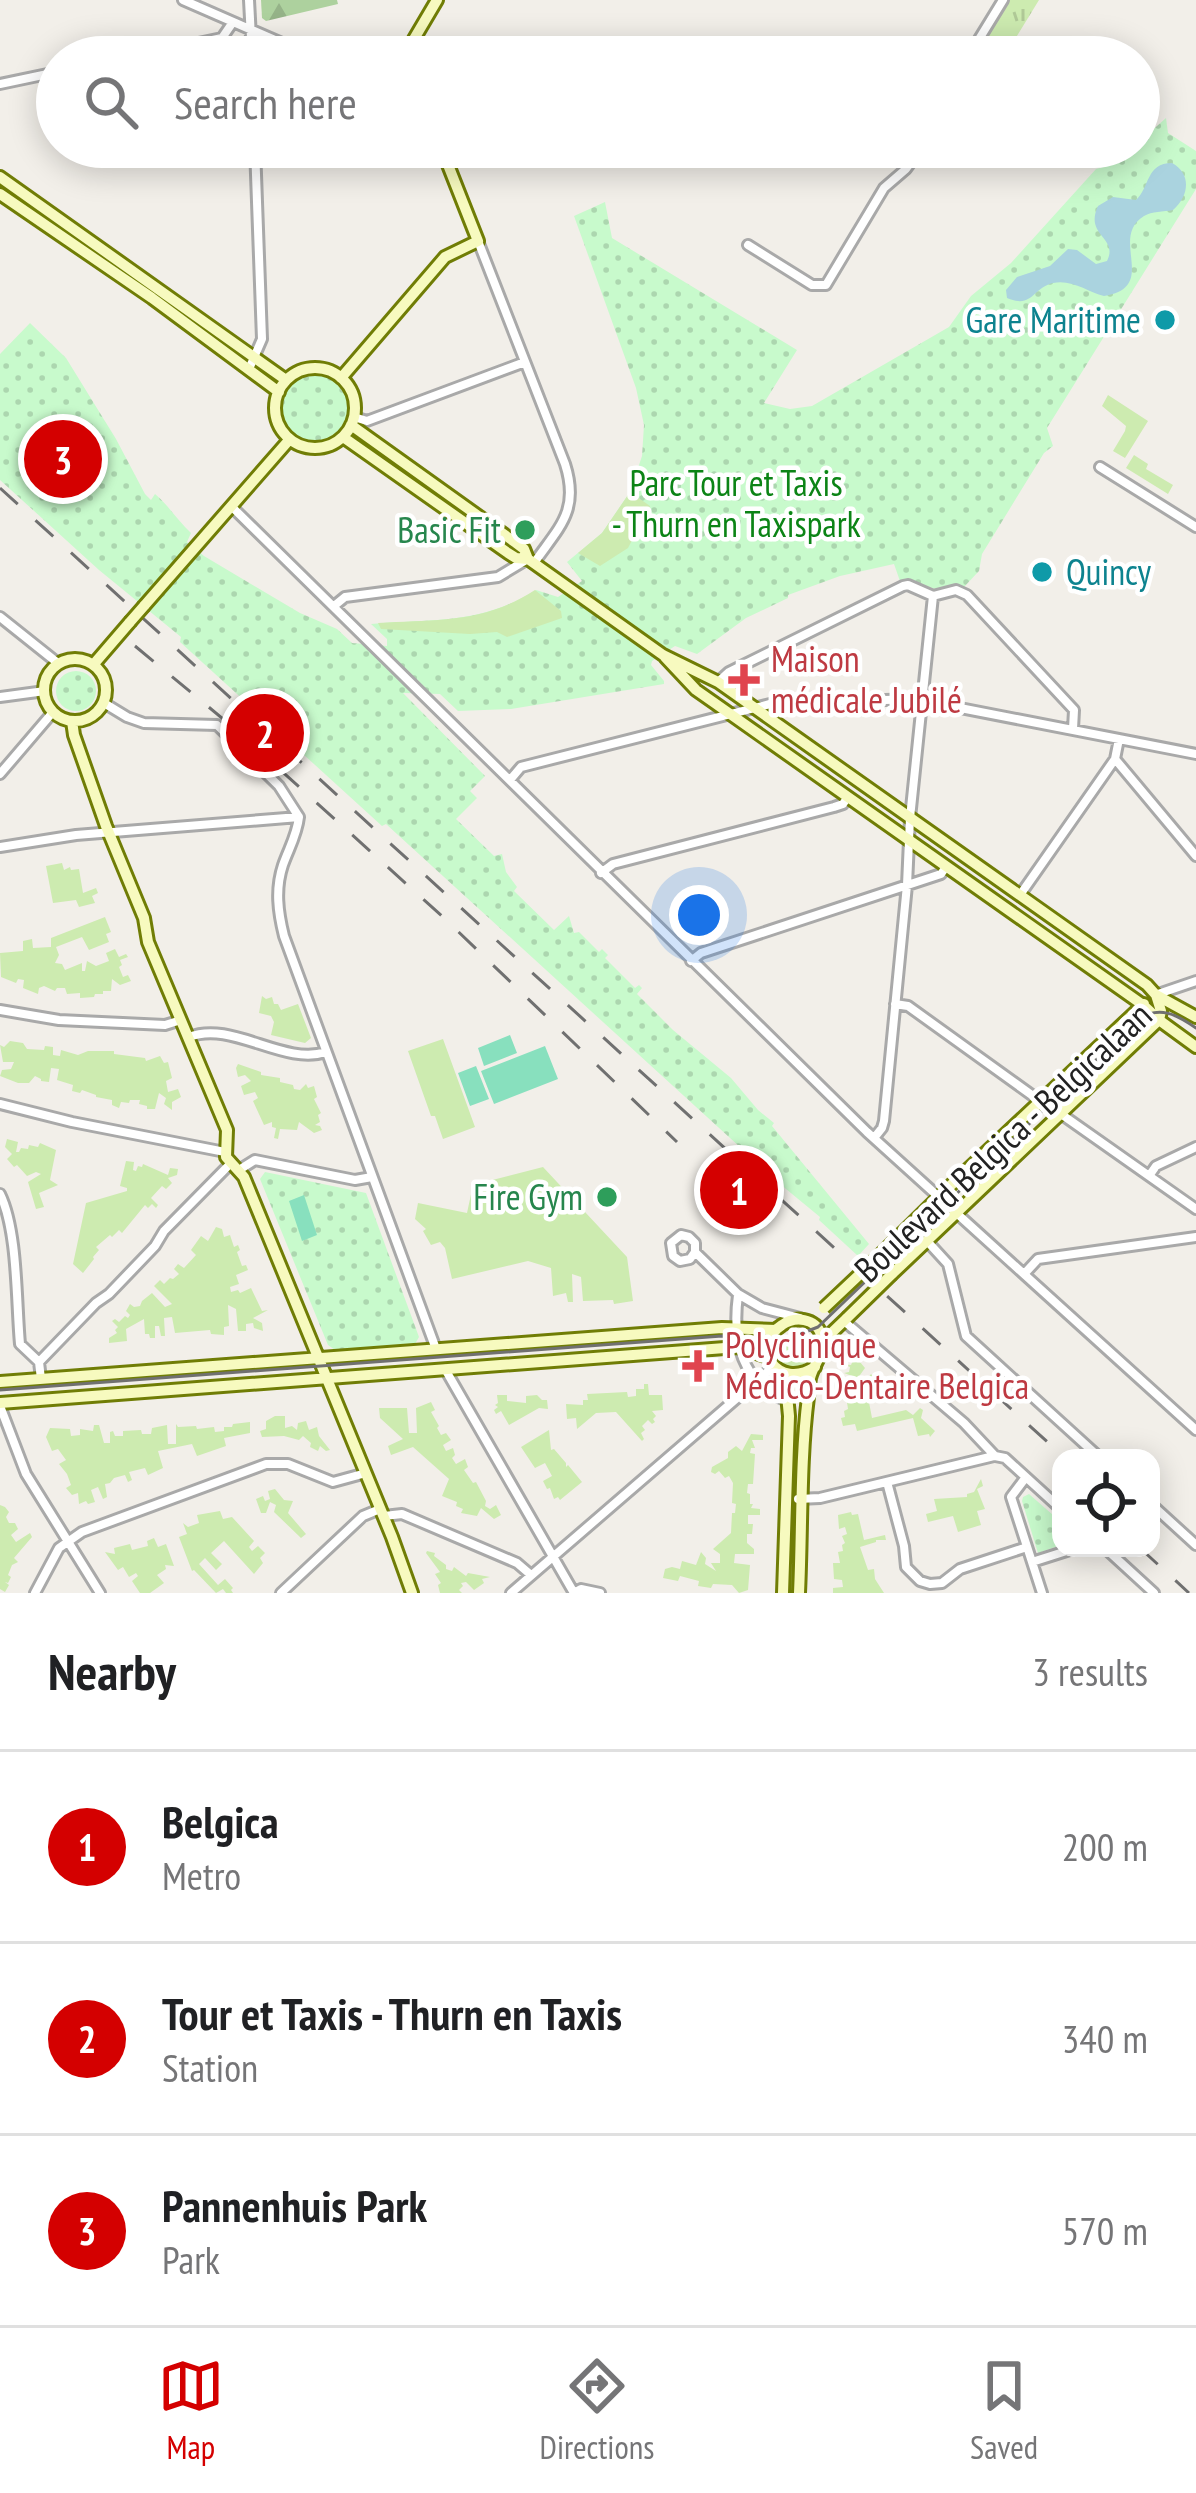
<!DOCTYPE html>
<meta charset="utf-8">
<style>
:root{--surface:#fff;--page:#f2f2f2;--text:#202124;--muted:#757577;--line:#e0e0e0;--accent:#d40000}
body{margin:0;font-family:"PT Sans Narrow",sans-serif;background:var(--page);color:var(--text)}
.controls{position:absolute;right:36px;bottom:36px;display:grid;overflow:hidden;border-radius:24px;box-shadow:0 6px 30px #0003}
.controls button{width:108px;height:108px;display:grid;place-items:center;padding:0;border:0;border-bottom:3px solid var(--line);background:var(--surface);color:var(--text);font:60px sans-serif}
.you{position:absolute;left:699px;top:915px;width:42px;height:42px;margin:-30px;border:9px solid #fff;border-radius:50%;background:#1a73e8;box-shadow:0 0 0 18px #1a73e833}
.badge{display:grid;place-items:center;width:78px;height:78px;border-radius:50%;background:var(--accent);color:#fff;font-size:39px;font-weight:700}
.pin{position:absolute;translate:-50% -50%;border:6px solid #fff;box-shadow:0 3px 12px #0006}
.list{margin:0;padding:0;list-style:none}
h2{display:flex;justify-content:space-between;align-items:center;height:156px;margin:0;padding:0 48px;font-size:51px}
h2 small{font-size:39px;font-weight:400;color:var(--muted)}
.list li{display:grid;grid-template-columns:78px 1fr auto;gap:36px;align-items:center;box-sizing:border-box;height:192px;padding:0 48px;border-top:3px solid var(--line)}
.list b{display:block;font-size:45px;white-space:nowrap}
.list p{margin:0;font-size:39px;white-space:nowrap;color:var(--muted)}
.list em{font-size:39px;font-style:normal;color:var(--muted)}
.icon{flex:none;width:66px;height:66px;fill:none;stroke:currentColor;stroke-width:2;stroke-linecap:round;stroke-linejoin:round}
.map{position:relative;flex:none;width:1196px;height:1593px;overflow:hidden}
.search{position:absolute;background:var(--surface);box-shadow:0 6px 30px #0003;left:36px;right:36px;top:36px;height:132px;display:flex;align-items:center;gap:30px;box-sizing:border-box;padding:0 42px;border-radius:66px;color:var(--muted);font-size:45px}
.sheet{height:732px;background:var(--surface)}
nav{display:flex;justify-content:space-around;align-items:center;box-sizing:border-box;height:168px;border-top:3px solid var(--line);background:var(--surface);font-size:33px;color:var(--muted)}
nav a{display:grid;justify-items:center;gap:6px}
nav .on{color:var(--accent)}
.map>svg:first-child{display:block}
.grass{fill:url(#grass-tufts)}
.forest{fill:url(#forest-firs)}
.park{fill:url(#park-dots)}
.garden{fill:#cdebb0}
.pitch{fill:#88e0be}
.water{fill:#aad3df}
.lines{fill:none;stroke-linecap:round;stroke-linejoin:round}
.street-casing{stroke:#a9a9a9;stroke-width:14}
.secondary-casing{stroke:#707d05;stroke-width:16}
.street{stroke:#fff;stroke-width:8}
.secondary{stroke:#f7fabf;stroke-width:10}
.tram{stroke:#707070;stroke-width:3}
.rail{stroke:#707070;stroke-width:3;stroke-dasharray:24 24;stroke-linecap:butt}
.secondary-bridge-casing{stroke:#707d05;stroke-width:16;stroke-linecap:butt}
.secondary-bridge{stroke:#f7fabf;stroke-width:10}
.culture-dot{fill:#0f9aa8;stroke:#fff;stroke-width:4.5}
.leisure-dot{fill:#2e9e5b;stroke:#fff;stroke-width:4.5}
.health-dot{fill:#e0444e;stroke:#fff;stroke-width:4.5}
.labels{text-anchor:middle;stroke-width:9;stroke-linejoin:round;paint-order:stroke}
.culture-label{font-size:36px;fill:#0d838f;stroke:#fff;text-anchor:end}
.park-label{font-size:36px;fill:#0c8416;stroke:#fff}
.leisure-label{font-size:36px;fill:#27864d;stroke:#fff;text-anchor:end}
.health-label{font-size:36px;fill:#be3a42;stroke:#fff;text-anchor:start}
.street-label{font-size:36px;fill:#222;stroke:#fff}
</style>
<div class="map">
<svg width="1196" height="1593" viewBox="0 0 1196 1593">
<defs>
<pattern id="grass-tufts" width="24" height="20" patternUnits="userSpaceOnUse" patternTransform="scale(3)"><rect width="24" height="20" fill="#cdebb0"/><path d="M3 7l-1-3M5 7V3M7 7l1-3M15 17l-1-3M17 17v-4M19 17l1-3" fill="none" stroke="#b0c997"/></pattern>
<pattern id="forest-firs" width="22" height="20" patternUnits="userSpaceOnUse" patternTransform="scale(3)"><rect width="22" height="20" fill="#add19e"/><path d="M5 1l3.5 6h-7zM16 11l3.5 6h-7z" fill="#95b388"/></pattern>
<pattern id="park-dots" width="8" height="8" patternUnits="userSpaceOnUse" patternTransform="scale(3)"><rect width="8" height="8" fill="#c8facc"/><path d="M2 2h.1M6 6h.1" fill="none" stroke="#acd6af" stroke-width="1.8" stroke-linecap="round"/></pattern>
</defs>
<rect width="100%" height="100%" fill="#f2efe9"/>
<path class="grass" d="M1009 0H1039L1004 57H976L982 41Z
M814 1336C816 1353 808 1367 791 1368L776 1359 774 1345 800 1343Z"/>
<path class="forest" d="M261 0H337L338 4 266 21 262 18Z"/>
<path class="park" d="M1166 118 1168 133 1196 151V189L1047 428 1053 446 1044 453 982 554 979 571 964 587 929 589 909 583 901 584 894 564 840 576 788 595V598L746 618 697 654 675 646 652 661 651 665 664 681V684L511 709 458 711 440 694 403 693 485 776 470 791 477 798 456 819 494 856 502 854 506 872 517 887 514 891 554 930 569 916 574 933 579 932 599 952 602 949 608 955 605 958 635 988 639 985 642 988 637 994 673 1030 731 1078 758 1110 774 1123 772 1126 869 1244 858 1256 819 1220 820 1217 786 1189 386 824 382 826 180 642 181 637 99 570 0 480V354L30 323 66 358 116 439 145 494 151 500 155 494C169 506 178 521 191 533L187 542 204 556 300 613 337 629 352 643 387 646V639L371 624C432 619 481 625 536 590L558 597 582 581 567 562 602 533 630 492 642 456 644 425 636 388 574 216 605 202 612 238 797 350 764 403 790 409 812 406 949 327 971 296 1011 263 1096 169 1117 163 1134 147H1139V142Z
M282 408a33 33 0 1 1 66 0a33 33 0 1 1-66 0Z
M56 691a20 20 0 1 1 40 0a20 20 0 1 1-40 0Z
M265 1172 366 1193 419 1337 415 1344 335 1350 328 1345 260 1179Z
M1029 1494 1061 1522V1545L1038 1553 1022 1501 1023 1497Z"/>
<path class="garden" d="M1108 395 1148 421 1125 458 1113 451 1125 431 1126 426 1102 406Z
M1134 455 1148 464 1146 469 1173 485 1168 494 1126 468Z
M630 492 650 506 628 548 600 566 578 553 602 533Z
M535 590 561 611 562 618 507 637 497 632 470 634 381 629 378 623C437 619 483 624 535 590Z
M62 863 64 870 70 867 71 870 79 869 83 893 96 888 98 893 92 896 95 903 79 907 76 900 53 903 46 866Z
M105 917 111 932 106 934 109 942 89 950 82 937 56 947 59 955 55 963 62 964 65 970 82 963V971H85L87 961 96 966 109 961 106 953 115 949 119 957 126 954 128 957 120 960 122 965 119 967 123 977 128 975 131 981 120 985 112 979 111 991H103V994H95L94 997 80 998V993L67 994 65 988H57L55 991 44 986 39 988 38 994 23 988 24 980 18 979 16 983 1 977 0 953 23 951V941L32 939 33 948 51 947V938Z
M262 996 266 999 272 997 274 1004H278L281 1010 298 1004 311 1038 305 1043 271 1035 274 1022 271 1016 259 1013Z
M443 1039 475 1127 443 1139 435 1116H431L408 1051Z
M10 1041 23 1043 27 1049 44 1050 45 1046 53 1047V1055L60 1056 61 1050 78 1055 88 1051H114V1054L145 1058 146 1061 160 1056 164 1063 168 1062 172 1078 166 1081 168 1092 178 1089 181 1097 172 1102V1110L164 1104 166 1098 159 1093 155 1109H147V1106L139 1104 140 1100H130L129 1103 121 1102 119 1108 112 1105V1100L96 1097V1095L82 1090 80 1093 72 1091 73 1085 57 1080 59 1069 51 1068 49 1082 41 1081V1079L35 1076 29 1083H18L0 1076 2 1070 11 1069 14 1062H3L0 1045 4 1047Z
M238 1064 261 1072V1075L280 1078V1082L293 1085 294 1089 300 1090 306 1084 308 1088 314 1086 317 1097 314 1099 321 1113 318 1115 320 1122 315 1125 320 1126 322 1130 314 1133 299 1122 297 1130 280 1129 278 1139 274 1138 276 1128 272 1127V1122L264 1125 253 1101 258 1098 255 1092 244 1095 241 1086 251 1081 245 1075 238 1077 236 1068Z
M7 1139 18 1142 16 1152H19L21 1148 28 1149 29 1145 38 1147 40 1143 56 1150 50 1180 58 1185 39 1193 44 1207 36 1209 28 1182 41 1174 36 1172 27 1176 17 1165 14 1167 7 1159 12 1154 5 1147Z
M126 1161 134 1162 133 1170 136 1171 138 1166 142 1167 143 1164 168 1175 170 1168 178 1169 177 1175 168 1178 172 1183 166 1189 162 1186 151 1198 158 1205 156 1208 152 1204 148 1208 145 1205 122 1233 119 1230 112 1237 110 1235 96 1247 99 1250 93 1257 94 1259 83 1273 73 1264 86 1203 127 1191V1188L120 1186Z
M543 1167 627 1257 633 1301 614 1304 613 1300 583 1301 581 1277 572 1274 573 1302H568L566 1293 553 1296 551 1268 528 1261 452 1279 445 1248 440 1242 431 1245 423 1231 426 1229 415 1219 418 1203 467 1213 473 1185Z
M216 1227 222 1229 224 1237 230 1235 234 1247 238 1245 240 1250 237 1252 242 1266 246 1265 248 1270 236 1275 239 1284 230 1287 231 1292 238 1290 240 1293 251 1288 262 1311 268 1310 253 1318 262 1323 263 1331 254 1328 253 1323 246 1324V1331H238L236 1309 228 1305 229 1326 224 1327V1335L211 1334 210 1330 175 1333 172 1317 164 1318 165 1336H161L159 1326H155V1338H150L149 1334H145L144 1319 126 1329 127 1341 109 1343V1338L117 1333 115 1330 118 1327 112 1321 115 1319 119 1322 125 1316 128 1318 130 1315 126 1311 130 1304 134 1307 140 1306 142 1301 152 1293 165 1307 172 1304 154 1286 160 1280 164 1284 170 1278 173 1279 179 1274 174 1269 178 1264 184 1268 196 1255 191 1250 201 1236 208 1241Z
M855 1356 865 1368 855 1382 863 1384 871 1374 882 1385 886 1382 889 1385 885 1389 887 1392 868 1397 872 1418 906 1410 913 1415 920 1408 923 1410 921 1418 935 1431 930 1437 929 1434 918 1436 913 1418 857 1431 855 1424 843 1426 841 1418 845 1417 844 1411 848 1409 844 1382 845 1378 850 1380 852 1376 844 1373 849 1372 850 1367 843 1364 851 1365Z
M644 1384H648L649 1395H662L663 1410 652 1411 656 1416 653 1419 655 1422 652 1424 648 1420 642 1426 645 1430 641 1433 644 1439 642 1441 616 1412 596 1413 577 1429 576 1418 567 1419 566 1404 583 1405V1400H588L587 1394 627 1392 628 1397 636 1396V1389H644Z
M497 1395H507V1401L526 1403V1396L537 1395 542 1400H547L548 1409 539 1408 509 1425 501 1411 496 1414 494 1410 498 1407 495 1405 498 1403Z
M431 1402 435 1410 431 1412 439 1426 437 1428 441 1435 446 1433 451 1440 443 1445 446 1451 453 1448 455 1455 452 1458 456 1464 465 1459 468 1467 464 1470 473 1483 476 1482 486 1501 485 1506 490 1509 496 1505 501 1515 494 1519 481 1508 477 1516 461 1513 463 1509 456 1506 457 1502 442 1496 449 1479 413 1447 391 1455 388 1446 403 1439 380 1418 379 1408H407L409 1433H417L416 1408Z
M275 1416H285V1428L292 1426 297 1430 298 1423 306 1421 309 1430 317 1427 319 1436 330 1450 326 1451 320 1446 318 1451 310 1447 311 1443 303 1436 299 1440 284 1436 262 1437 260 1431 266 1429V1421Z
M250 1422V1433L224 1438 226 1446 197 1456 192 1444 158 1451 163 1468 148 1475 145 1468 129 1472 132 1480 128 1482 125 1475 114 1478 110 1483 105 1484 107 1497 103 1499 98 1487 91 1490 95 1502 88 1504 86 1501 79 1504 78 1493 72 1495 66 1488 71 1485 67 1474 59 1464 66 1460 58 1449 52 1451 46 1437 50 1428 70 1429 71 1436 80 1435V1429L93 1431 94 1425H99L104 1443H110V1432L113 1431 115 1436H123V1431L141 1430 142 1434H151L152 1428 167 1425 168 1444H176V1424L178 1427 196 1426 197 1429 214 1427 215 1432 224 1431V1427H232L233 1424Z
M549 1430 551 1450 554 1449 566 1463V1467L568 1465 582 1482 560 1500 558 1497 554 1499 550 1488 547 1489 543 1481 552 1476 545 1463 535 1468 521 1447Z
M751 1434 763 1435V1440H752L755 1448H751L750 1453 755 1454 753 1484H748L747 1493 750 1494V1504H753L751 1508 760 1509V1515H748V1524H753L752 1534H747V1543L754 1549V1554H735L734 1563 750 1565 748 1590 739 1593 732 1585 713 1584 711 1588 698 1586 699 1581 680 1576 678 1581 663 1578 665 1569 672 1567 680 1569 682 1561 696 1565 701 1552 706 1558 705 1564 716 1571 711 1563H720V1554L713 1549 731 1533 732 1513H735L736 1504 732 1503 733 1483 729 1476 725 1478 719 1471 715 1474 711 1472 712 1467 728 1458V1452L736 1446 742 1451Z
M981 1479 983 1486 977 1489 985 1509 977 1511 981 1525 958 1532 953 1516 928 1522 926 1514 937 1511 934 1499 967 1497V1494L974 1492Z
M275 1489 284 1500 293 1501 288 1513 306 1534 301 1538 274 1512 276 1505 270 1502 266 1513H261L256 1499 263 1496 265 1501 270 1499 268 1491Z
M0 1505 5 1507 9 1512 6 1517 9 1523H15L18 1529 11 1535 16 1542 30 1533 32 1537 14 1558 18 1562 12 1565 8 1575 11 1577 8 1583 5 1582 9 1585 5 1592 0 1589Z
M220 1511 223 1519 232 1517 254 1541 249 1547 252 1551 258 1546 265 1553 260 1558 263 1563 254 1574 224 1541 211 1553 222 1564 216 1570 205 1558 199 1564 218 1585 225 1579 233 1588 231 1590 233 1593H226L223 1589 216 1593 194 1570 192 1571 179 1537 187 1534 183 1523 188 1527 199 1523 197 1515Z
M851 1512 852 1515 858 1514 864 1540 885 1535 886 1540H876V1542L860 1547 868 1570 874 1569 875 1579 884 1593H833V1588L843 1587 842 1580 834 1579 833 1563H840L838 1552 843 1551 842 1545 845 1543 842 1536 847 1534 845 1527 839 1529 838 1515Z
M154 1538 158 1547 166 1544 174 1566 165 1565 166 1569 157 1575 164 1583 150 1593H140L132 1581 138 1576 136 1573 129 1577 123 1567 118 1570 105 1552 115 1554 114 1548 130 1544 132 1550 148 1546 147 1541Z
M427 1551 435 1553 434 1556 446 1565V1569L452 1571 454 1567 466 1576 468 1573 490 1577 482 1579 484 1583 474 1590 466 1582 461 1583 463 1586 459 1590 462 1593H440L438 1585 441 1583 435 1574 440 1572 426 1553Z"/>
<path class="pitch" d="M510 1035 517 1053 484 1066 478 1048Z
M545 1046 558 1079 494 1104 481 1071Z
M476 1066 489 1099 470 1106 458 1073Z
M304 1195 317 1235 302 1241 289 1201Z"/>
<path class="water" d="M1172 163C1192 174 1189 196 1173 210 1163 212 1152 211 1144 216 1108 238 1160 287 1104 296 1088 292 1072 279 1053 283 1032 288 1033 309 1007 298L1006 290 1017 277 1050 266 1068 249 1077 250 1096 264 1107 261C1119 237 1084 236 1098 206L1113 197 1136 200C1150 187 1146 163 1172 163Z"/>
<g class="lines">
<defs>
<path id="street" d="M183 0 314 57
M249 0 252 57
M131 57 222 38 233 22
M971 57 973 49 1003 0
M0 84 57 72
M478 241 565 464C580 511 559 527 534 563
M748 245 812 285H826L884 188 906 169 922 147
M249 369 262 339 255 147
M354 417 367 421 525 362
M1100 467 1196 527
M231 506 867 1132 1196 1430
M933 596 956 590 967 595 1074 710 1073 729
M334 606 345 597 498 577 526 560
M0 617 59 664
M718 682 729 672 903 586 908 585 933 596
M0 697 45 691
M104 703 127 717 144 723 217 725 279 786 299 817C297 835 289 848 283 865 275 889 278 912 284 936L436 1349
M1115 759 1196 856
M0 774 53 712
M510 780 521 767 770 704 914 699 1196 754
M0 847 76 835 299 817
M601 873 613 864 834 807 843 804 847 798
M1020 895 1115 759 1119 739
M691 961 701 953 941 874 946 867
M1158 994 1196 981
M895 1004 908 1006 1040 1101
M0 1010 59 1020 165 1025 181 1020
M189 1037C232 1020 283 1066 326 1052
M0 1104 72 1122 225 1152
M1061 1114 1196 1209
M874 1138 882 1128 884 1121 907 885 910 818 933 596
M239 1170 255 1160 355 1180 372 1177
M1149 1176 1156 1166 1196 1147
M0 1194C18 1231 16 1301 20 1344L39 1362 41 1379
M927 1241 948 1264 966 1336 1100 1458
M695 1252 690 1259 680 1261 673 1256 671 1243 681 1235 689 1237 695 1243V1252L738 1294 762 1308 800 1318
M1025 1273 1038 1259 1196 1237
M738 1295C732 1339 741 1385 788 1401
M844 1321 964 1423 995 1456 1005 1458 1061 1509
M39 1362 96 1303 109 1294 155 1246 164 1231 230 1164
M445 1369 574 1593
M0 1406 26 1474 100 1593
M1026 1477 1011 1497 1042 1593
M887 1482 904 1546 906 1567 920 1581 930 1584 942 1583 960 1569 1027 1547
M798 1499 820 1498 994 1456
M1151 1504 1196 1545
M384 1516 402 1514 517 1563 531 1575
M1105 1548 1154 1593
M1032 1562 1076 1548
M35 1593 59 1548 82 1532 266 1464H288L333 1482 366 1473
M281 1593 363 1516 380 1509
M511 1593 773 1367
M574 1593 581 1589 600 1593"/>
<path id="secondary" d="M409 57 414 39 437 0
M0 177 286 380
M0 194 152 298 279 392
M275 408a40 40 0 1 1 80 0a40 40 0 1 1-80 0Z
M341 378 445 257 478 241 441 147
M351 425 516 543 524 549 528 559
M343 437 508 553 516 558 528 559 663 655 718 682 1147 985 1156 995 1196 1017
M144 606 290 439
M665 657 696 690 716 704 1143 1005 1159 1020 1196 1047
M44 690a31 31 0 1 1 62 0a31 31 0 1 1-62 0Z
M93 665 130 622
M72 721 74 735 106 826 144 918 148 942 227 1130 226 1157 244 1177 392 1537 412 1593
M877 1258 949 1187 1144 1004
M892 1274 1159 1020 1161 1011 1156 995
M823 1341 847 1318
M0 1382 722 1328 776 1330
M0 1403 738 1347 768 1357
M783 1593 789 1416 785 1374
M799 1593C802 1529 800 1460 808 1397 809 1390 809 1384 810 1378 814 1362 827 1352 821 1334 815 1318 795 1316 782 1325 748 1347 778 1391 815 1367"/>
</defs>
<use href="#street" class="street-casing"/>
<use href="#secondary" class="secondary-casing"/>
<use href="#street" class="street"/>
<use href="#secondary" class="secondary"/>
<path class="tram" d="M0 1390 722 1336 787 1339 818 1327 1137 1020C1159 1005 1176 1014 1196 1028"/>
<path class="rail" d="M0 488 1065 1458
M135 646 234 728 444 918 677 1142
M1140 1548 1189 1593"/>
<defs>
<path id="secondary-bridge" d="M130 622 144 606
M824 1308 877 1258
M847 1318 892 1274"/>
</defs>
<use href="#secondary-bridge" class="secondary-bridge-casing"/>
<use href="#secondary-bridge" class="secondary-bridge"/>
</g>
<g class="culture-dot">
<circle cx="1165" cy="320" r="12"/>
<circle cx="1042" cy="572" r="12"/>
</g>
<g class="leisure-dot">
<circle cx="525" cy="530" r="12"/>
<circle cx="607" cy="1197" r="12"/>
</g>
<g class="health-dot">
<path d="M738 662h12v12h12v12h-12v12h-12v-12h-12v-12h12z"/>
<path d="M692 1348h12v12h12v12h-12v12h-12v-12h-12v-12h12z"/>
</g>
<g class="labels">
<g class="culture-label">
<text x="1141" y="333">Gare Maritime</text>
<text x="1066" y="585" text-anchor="start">Quincy</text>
</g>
<g class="park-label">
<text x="736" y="496">Parc Tour et Taxis<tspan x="736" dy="41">- Thurn en Taxispark</tspan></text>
</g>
<g class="leisure-label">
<text x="501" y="543">Basic Fit</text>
<text x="583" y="1210">Fire Gym</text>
</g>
<g class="health-label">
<text x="771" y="672">Maison<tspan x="771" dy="41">médicale Jubilé</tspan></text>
<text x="725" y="1358">Polyclinique<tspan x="725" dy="41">Médico-Dentaire Belgica</tspan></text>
</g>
<g class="street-label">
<text transform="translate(1003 1142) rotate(-43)" y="13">Boulevard Belgica - Belgicalaan</text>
</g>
</g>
</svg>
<div class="controls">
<button><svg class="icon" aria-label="locate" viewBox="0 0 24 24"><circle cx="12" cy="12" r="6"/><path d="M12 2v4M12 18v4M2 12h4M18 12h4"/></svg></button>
</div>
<div class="you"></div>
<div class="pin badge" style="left:739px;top:1190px">1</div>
<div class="pin badge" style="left:265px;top:733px">2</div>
<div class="pin badge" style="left:63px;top:459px">3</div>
<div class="search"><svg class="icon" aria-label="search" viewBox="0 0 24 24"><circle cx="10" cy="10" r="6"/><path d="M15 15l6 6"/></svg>Search here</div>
</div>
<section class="sheet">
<h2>Nearby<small>3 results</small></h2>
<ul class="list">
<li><span class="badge">1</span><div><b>Belgica</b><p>Metro</p></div><em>200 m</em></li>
<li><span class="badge">2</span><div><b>Tour et Taxis - Thurn en Taxis</b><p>Station</p></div><em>340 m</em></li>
<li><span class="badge">3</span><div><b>Pannenhuis Park</b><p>Park</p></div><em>570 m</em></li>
</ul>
</section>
<nav>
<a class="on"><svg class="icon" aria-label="map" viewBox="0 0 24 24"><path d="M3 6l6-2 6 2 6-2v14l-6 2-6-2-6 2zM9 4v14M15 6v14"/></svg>Map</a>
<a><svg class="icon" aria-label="directions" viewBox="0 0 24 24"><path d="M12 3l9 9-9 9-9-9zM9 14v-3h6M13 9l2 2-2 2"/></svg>Directions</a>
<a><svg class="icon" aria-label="saved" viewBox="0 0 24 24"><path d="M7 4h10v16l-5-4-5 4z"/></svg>Saved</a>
</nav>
